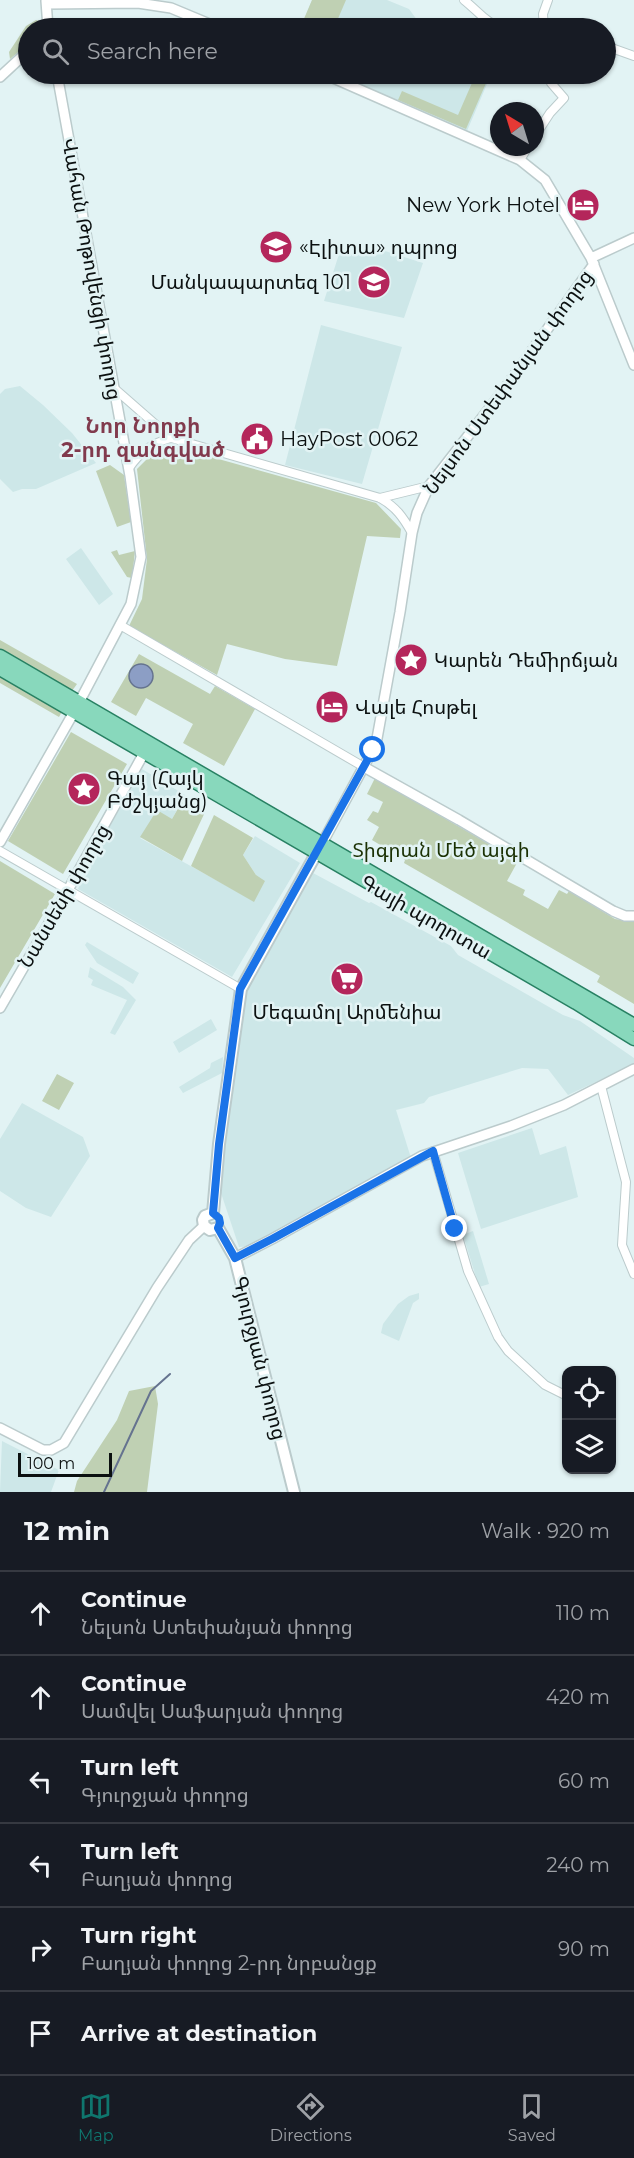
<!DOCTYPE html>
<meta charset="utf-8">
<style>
:root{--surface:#171b24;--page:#20242c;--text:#f1f3f6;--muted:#9ea1a6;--line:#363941;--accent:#0f766e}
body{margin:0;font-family:Montserrat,"Noto Sans Armenian",sans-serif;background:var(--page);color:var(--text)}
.controls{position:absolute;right:18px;bottom:18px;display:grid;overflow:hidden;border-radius:12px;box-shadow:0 2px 4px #0004}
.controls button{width:54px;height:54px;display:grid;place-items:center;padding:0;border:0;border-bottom:2px solid var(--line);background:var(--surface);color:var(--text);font:30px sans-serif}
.compass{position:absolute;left:490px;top:102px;width:54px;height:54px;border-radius:50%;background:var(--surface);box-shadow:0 2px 4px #0004;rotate:322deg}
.scale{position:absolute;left:18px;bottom:15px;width:94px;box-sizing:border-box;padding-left:6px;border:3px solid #0b1010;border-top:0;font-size:16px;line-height:21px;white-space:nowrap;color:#0b1010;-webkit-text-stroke:4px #e2f3f4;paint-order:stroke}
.stop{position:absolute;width:18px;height:18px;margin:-14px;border:4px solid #1a73e8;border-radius:50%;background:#fff}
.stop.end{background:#1a73e8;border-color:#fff;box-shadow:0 2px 6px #0008}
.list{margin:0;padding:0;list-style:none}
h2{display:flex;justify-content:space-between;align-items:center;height:78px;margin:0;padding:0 24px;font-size:26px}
h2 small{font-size:20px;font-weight:400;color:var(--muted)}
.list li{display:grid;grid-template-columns:39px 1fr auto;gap:18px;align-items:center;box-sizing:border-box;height:84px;padding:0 24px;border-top:2px solid var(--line)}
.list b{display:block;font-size:22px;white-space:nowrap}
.list p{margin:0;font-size:20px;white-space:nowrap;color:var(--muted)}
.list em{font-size:20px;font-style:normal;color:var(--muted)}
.icon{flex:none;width:33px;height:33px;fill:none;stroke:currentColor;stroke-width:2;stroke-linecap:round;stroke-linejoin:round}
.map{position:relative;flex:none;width:634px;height:1492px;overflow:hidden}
.search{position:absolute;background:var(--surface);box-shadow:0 2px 4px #0004;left:18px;right:18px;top:18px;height:66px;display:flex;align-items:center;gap:15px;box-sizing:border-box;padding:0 21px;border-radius:33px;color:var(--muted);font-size:22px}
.sheet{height:582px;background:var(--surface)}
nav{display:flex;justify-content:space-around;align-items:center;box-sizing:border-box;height:84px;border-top:2px solid var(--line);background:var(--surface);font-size:16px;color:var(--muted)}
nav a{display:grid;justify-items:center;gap:3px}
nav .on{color:var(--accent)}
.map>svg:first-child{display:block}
.built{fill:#cde7e8}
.green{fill:#bfd0b3}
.water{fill:#8c9ec5;stroke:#65738f;stroke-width:1.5}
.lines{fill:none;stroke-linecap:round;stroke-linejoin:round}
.stream{stroke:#65738f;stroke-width:2}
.minor-casing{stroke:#bbcbcc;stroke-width:10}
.tertiary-casing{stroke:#bbcbcc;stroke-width:12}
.secondary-casing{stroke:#bbcbcc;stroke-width:14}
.primary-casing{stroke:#288163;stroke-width:15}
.minor{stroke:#fff;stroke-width:8}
.tertiary{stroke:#fff;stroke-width:9}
.secondary{stroke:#fff;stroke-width:10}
.primary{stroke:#88d8bc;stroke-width:12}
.route{stroke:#1a73e8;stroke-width:8}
.labels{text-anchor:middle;stroke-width:5;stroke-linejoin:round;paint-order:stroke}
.poi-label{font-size:20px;fill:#0b1010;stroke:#e2f3f4;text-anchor:start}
.street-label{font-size:20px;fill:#0b1010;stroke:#e2f3f4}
.park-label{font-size:20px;fill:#1b3104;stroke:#e2f3f4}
.neighbourhood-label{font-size:21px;font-weight:bold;fill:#813a4d;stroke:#e2f3f4}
</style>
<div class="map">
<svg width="634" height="1492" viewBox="0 0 634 1492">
<rect width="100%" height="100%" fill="#e2f3f4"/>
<path class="built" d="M312 0H387L409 9 423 28H301Z
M336 74H483L490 77 467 131Z
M363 244 423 263 404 318 324 301 340 251 357 249Z
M321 325 402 347 362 484 285 465Z
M20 386 43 405 72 433 96 463 36 489H22L13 492 0 479V394L5 389Z
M81 548 113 594 99 605 66 559Z
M142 769 185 795 172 819 140 838 254 901 256 875 243 855 255 836 300 863 232 977 78 889 87 867Z
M313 873 369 903 371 902 451 946 458 955 563 1015 580 1021 634 1058V1064L568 1095 548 1069 522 1068 429 1097 424 1103 396 1110 411 1158 252 1246 239 1247 218 1184 246 986 252 983Z
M87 942 139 973 133 984 97 963 85 945Z
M90 967 123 987 136 1000 115 1035 110 1033 127 1000 91 985 93 980 88 977Z
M211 1019 217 1030 179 1053 173 1042Z
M223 1057 222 1073 183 1093 179 1087 210 1068 211 1063Z
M22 1103 83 1137 90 1156 51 1217 26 1208 0 1191V1139Z
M532 1128 540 1155 566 1146 578 1197 481 1229 458 1153Z
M473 1231 489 1284 479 1287 463 1235Z
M419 1293V1299L413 1303 399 1341 381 1333 383 1324 398 1304 409 1296Z
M2 1441 59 1470 51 1492H0Z"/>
<path class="green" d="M312 0H346L334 28H321L303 21Z
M36 20 42 22 43 28H28V44L10 59 9 52 26 26Z
M475 76 487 81 466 129 398 100 402 91 458 115Z
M172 446 376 503 401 529 400 538 367 536 337 666 285 659 227 644 217 675 129 626 142 599 147 559 137 469 153 453Z
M110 465 124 475 131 522 117 527 96 471Z
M117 550 119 555 135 551 132 578 127 577 111 552Z
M0 640 77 684 72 691 0 650Z
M139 654 210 694 215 686 255 709 224 766 183 743 193 724 146 698 136 716 111 702Z
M0 675 63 710 59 717 0 683Z
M71 732 127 764 63 874 8 841Z
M375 778 518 861 507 881 525 890 523 895 548 909 559 890 567 894 569 891 615 919 634 922V1004L597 982 600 976 404 863 405 860 372 840 379 827 367 820 373 811 378 813 383 802 367 794Z
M184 798 206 810 182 861 140 837 157 810 172 819Z
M214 815 253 838 243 855 256 875 265 881 254 902 191 866Z
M0 861 55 894 0 988Z
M57 1074 74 1083 59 1110 42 1101Z
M155 1386 158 1404 147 1492H74L77 1481 117 1420 129 1391Z"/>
<path class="water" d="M129 676a12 12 0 1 1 24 0a12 12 0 1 1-24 0Z"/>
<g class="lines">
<path class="stream" d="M104 1492 151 1391 170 1374"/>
<defs>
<path id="minor" d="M464 0C478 11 484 21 500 28
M544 28 543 14 548 0
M606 46 634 56
M535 136 550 113 564 98 551 83 549 74
M520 160 528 147
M115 389 171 438 380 498C396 507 403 517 412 533
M129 468C140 452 152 443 171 438
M380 498 429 486
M120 625 364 767
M0 851 241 989
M601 1086 626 1182 622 1245 634 1274
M433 1151 468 1271 498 1337 508 1351 545 1385 565 1395"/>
<path id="tertiary" d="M46 1 48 28
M47 4 138 3 171 8 219 28
M324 74 520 160 545 180 591 258 634 365
M0 77 28 51
M591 258 634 238
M364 767 459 820 613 911 625 916H634
M0 842 74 712 131 604 141 557 130 476 57 74
M319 849 376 744 400 612 412 533 417 513 429 486 503 391 594 264
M0 1008 63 899 144 753
M235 1258 272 1239 422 1156 511 1126 564 1105 634 1069
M0 1428 43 1450H51L64 1443 157 1288 189 1240 204 1226"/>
<path id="secondary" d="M213 1213 219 1144 241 989 316 854
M213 1213 205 1216 203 1220 204 1226 210 1230 218 1228
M218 1228 235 1258 294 1492"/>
<path id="primary" d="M0 656 634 1025
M0 669 576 1003 634 1039"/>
</defs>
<use href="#minor" class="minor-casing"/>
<use href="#tertiary" class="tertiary-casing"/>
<use href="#secondary" class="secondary-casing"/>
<use href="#primary" class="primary-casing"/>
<use href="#minor" class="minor"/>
<use href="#tertiary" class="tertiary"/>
<use href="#secondary" class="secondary"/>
<use href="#primary" class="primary"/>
</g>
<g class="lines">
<path class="route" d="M373 750 240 989 219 1144 213 1213 219 1218 220 1223 218 1228 235 1258 272 1239 433 1151 455 1229"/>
</g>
<defs>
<symbol id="hotel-disc" viewBox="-11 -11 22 22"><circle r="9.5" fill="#b4265b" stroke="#e2f3f4"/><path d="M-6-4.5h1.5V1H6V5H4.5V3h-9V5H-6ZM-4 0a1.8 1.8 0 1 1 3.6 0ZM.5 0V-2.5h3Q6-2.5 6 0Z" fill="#fff"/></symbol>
<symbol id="school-disc" viewBox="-11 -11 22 22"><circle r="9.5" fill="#b4265b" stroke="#e2f3f4"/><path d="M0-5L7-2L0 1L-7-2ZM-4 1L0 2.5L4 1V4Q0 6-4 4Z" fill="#fff"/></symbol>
<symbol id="civic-disc" viewBox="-11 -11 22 22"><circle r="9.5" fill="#b4265b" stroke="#e2f3f4"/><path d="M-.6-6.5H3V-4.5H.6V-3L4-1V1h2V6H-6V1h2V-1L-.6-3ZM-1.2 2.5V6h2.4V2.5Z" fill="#fff"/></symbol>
<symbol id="sight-disc" viewBox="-11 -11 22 22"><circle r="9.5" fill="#b4265b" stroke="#e2f3f4"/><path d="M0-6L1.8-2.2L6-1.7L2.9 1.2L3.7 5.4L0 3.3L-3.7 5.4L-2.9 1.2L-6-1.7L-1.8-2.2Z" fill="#fff"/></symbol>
<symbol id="supermarket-disc" viewBox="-11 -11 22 22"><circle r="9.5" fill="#b4265b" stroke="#e2f3f4"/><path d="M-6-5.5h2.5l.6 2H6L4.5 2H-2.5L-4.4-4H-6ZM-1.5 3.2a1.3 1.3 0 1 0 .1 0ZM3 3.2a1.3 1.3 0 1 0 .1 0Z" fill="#fff"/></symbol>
</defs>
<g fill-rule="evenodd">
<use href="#hotel-disc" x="564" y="186" width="38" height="38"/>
<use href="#school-disc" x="257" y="228" width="38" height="38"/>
<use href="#school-disc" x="355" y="263" width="38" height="38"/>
<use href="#civic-disc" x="238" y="420" width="38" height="38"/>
<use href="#sight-disc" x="392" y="641" width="38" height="38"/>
<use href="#hotel-disc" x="313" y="688" width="38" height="38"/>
<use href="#sight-disc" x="65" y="770" width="38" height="38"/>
<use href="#supermarket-disc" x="328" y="960" width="38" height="38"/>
</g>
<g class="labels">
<g class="poi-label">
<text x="560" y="212" text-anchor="end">New York Hotel</text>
<text x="299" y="254">«Էլիտա» դպրոց</text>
<text x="351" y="289" text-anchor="end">Մանկապարտեզ 101</text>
<text x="280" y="446">HayPost 0062</text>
<text x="434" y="667">Կարեն Դեմիրճյան</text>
<text x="355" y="714">Վալե Հոսթել</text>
<text x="107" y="785">Գայ (Հայկ<tspan x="107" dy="23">Բժշկյանց)</tspan></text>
<text x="347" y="1019" text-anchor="middle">Մեգամոլ Արմենիա</text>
</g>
<g class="street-label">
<text transform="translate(92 269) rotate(80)" y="7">Վահան Թոթովենցի փողոց</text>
<text transform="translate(508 382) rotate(-54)" y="7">Նելսոն Ստեփանյան փողոց</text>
<text transform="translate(64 896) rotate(-60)" y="7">Նանսենի փողոց</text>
<text transform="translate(426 917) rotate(30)" y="7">Գայի պողոտա</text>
<text transform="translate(260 1358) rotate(76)" y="7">Գյուրջյան փողոց</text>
</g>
<g class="park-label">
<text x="441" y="857">Տիգրան Մեծ այգի</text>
</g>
<g class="neighbourhood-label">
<text x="143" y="433">Նոր Նորքի<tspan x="143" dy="24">2-րդ զանգված</tspan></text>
</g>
</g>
</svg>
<div class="controls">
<button><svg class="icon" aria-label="locate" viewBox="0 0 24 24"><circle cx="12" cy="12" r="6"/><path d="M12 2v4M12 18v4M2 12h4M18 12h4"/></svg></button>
<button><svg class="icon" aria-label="layers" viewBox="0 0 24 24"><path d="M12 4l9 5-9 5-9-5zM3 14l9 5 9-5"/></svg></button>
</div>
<svg class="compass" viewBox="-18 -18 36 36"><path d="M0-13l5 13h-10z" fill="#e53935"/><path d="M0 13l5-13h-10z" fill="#9ea1a6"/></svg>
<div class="scale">100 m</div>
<div class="stop" style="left:373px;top:750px"></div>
<div class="stop end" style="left:455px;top:1229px"></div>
<div class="search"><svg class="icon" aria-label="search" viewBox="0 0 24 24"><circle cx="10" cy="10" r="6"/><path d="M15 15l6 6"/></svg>Search here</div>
</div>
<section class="sheet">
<h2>12 min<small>Walk · 920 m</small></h2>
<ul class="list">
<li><svg class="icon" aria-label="ahead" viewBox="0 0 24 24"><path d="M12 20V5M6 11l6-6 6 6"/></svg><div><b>Continue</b><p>Նելսոն Ստեփանյան փողոց</p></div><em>110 m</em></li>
<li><svg class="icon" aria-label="ahead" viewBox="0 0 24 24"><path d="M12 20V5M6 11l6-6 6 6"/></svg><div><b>Continue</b><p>Սամվել Սաֆարյան փողոց</p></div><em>420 m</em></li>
<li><svg class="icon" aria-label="left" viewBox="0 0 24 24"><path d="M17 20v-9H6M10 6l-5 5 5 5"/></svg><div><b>Turn left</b><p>Գյուրջյան փողոց</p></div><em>60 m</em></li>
<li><svg class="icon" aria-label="left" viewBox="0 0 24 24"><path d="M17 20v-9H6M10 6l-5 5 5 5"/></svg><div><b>Turn left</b><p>Բաղյան փողոց</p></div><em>240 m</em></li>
<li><svg class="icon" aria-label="right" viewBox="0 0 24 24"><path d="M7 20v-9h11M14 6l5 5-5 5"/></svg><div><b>Turn right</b><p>Բաղյան փողոց 2-րդ նրբանցք</p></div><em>90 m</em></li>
<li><svg class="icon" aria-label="arrive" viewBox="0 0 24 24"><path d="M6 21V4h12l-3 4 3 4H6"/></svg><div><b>Arrive at destination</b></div></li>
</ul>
</section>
<nav>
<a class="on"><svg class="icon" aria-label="map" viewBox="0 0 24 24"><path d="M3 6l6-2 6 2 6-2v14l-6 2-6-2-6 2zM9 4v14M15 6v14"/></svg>Map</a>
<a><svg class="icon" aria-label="directions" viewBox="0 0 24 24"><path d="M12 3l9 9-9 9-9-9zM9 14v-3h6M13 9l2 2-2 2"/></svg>Directions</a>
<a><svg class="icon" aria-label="saved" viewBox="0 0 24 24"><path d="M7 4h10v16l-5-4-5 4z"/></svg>Saved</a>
</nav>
